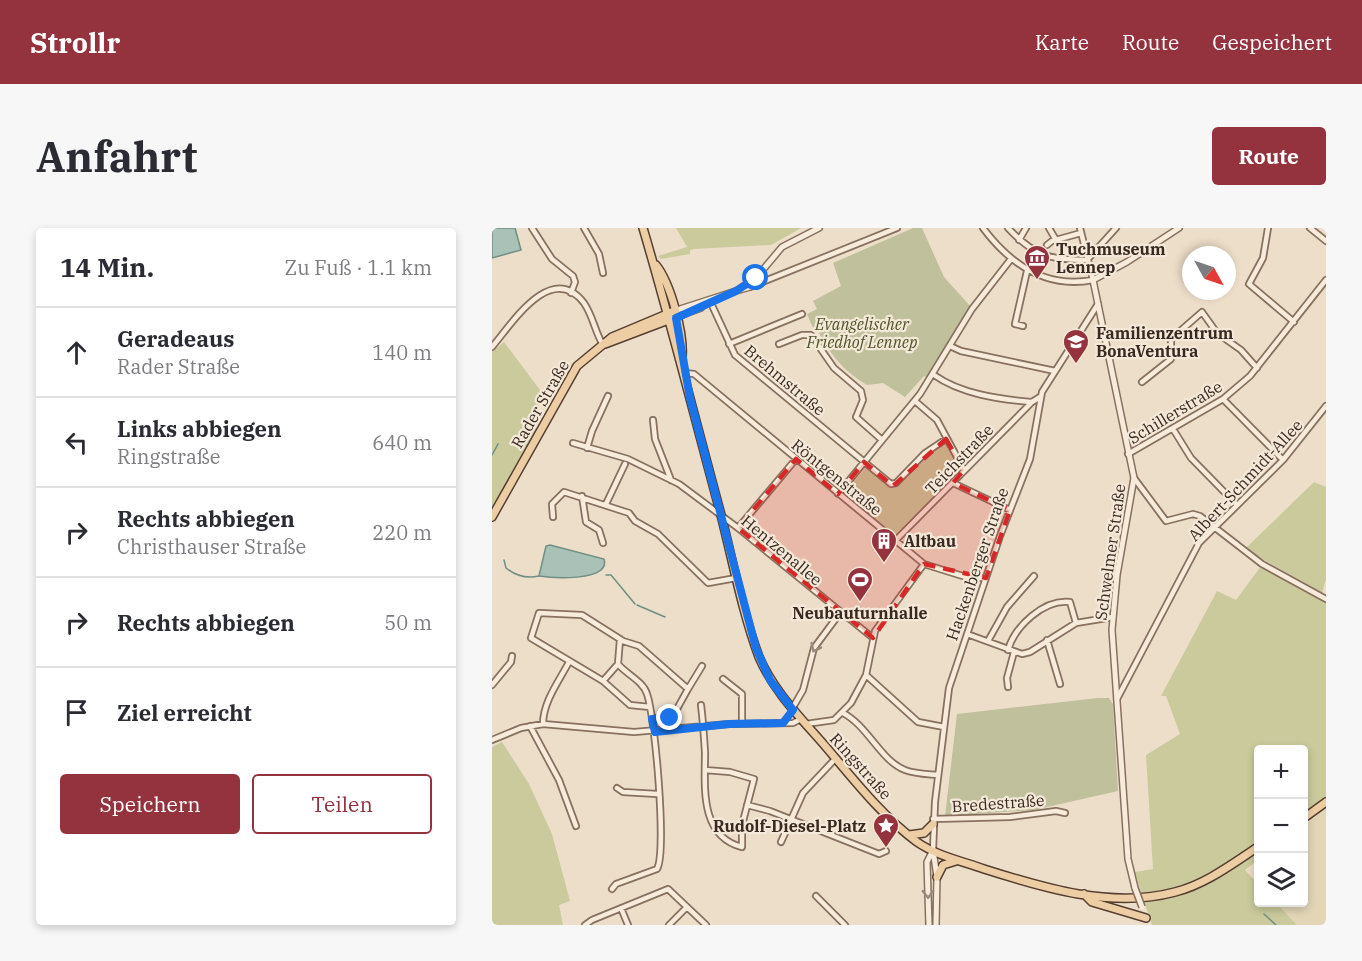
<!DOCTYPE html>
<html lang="de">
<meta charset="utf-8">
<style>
:root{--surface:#fff;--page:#f7f7f7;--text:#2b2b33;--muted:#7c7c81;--line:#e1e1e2;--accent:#94323e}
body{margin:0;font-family:"IBM Plex Serif",serif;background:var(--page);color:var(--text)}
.controls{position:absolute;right:18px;bottom:18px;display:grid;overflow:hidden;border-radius:6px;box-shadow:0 3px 9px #0003}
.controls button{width:54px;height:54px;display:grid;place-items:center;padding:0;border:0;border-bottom:2px solid var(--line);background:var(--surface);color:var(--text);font:30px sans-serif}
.compass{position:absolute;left:690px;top:18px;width:54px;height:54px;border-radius:50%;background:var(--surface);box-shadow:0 3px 9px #0003;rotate:130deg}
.stop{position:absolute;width:18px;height:18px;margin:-14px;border:4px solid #1a73e8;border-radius:50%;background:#fff}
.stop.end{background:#1a73e8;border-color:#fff;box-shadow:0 2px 6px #0008}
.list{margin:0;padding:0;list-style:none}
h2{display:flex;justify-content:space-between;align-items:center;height:78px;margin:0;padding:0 24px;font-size:26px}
h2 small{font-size:20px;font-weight:400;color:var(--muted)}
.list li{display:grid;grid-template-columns:39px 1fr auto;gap:18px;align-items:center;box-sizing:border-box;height:90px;padding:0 24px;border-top:2px solid var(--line)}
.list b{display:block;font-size:22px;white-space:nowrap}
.list p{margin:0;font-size:20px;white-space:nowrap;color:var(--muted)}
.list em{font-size:20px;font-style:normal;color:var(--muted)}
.actions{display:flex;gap:12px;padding:18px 24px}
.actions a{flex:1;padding:14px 0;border:2px solid var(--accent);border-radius:6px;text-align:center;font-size:21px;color:var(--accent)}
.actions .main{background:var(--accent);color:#fff}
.icon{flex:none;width:33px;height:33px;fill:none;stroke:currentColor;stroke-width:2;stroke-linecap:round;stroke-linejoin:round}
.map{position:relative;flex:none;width:834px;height:697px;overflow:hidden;border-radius:6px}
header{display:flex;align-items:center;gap:36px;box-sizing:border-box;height:84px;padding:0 30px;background:var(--accent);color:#fff}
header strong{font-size:28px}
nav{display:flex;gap:33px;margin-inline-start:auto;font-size:21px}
.intro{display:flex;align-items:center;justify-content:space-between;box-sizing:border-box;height:144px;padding:0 36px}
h1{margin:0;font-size:42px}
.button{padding:15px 27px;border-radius:6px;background:var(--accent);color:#fff;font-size:21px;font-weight:700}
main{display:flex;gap:36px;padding:0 36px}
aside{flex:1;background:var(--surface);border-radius:6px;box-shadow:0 3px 9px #0003}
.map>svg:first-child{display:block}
.farmland{fill:#e2d6b7}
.green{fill:#caca9d}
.cemetery{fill:#c0c09c}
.water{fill:#aac1b7;stroke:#708f84;stroke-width:1.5}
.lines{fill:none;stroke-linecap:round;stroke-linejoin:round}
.stream{stroke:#708f84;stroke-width:1.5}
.minor-casing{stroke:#88705f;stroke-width:8}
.tertiary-casing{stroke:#88705f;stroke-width:8}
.primary-casing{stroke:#563f32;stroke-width:10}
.minor{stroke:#f7ecdc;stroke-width:4.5}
.tertiary{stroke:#f7ecdc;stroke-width:5}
.primary{stroke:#edcea4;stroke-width:7}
.tertiary-bridge-casing{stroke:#88705f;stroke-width:8;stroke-linecap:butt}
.tertiary-bridge{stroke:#f7ecdc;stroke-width:5}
.oneway{stroke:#988b7e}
.route{stroke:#1a73e8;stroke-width:8}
.marked{fill:#d62828;fill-opacity:0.2;stroke:#d62828;stroke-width:4.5;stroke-dasharray:12 8;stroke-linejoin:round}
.labels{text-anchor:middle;stroke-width:4.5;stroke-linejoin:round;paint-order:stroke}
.poi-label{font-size:16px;font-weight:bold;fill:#392a21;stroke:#f4e9d8;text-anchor:start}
.park-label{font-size:16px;font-style:italic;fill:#4f5529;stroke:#f4e9d8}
.street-label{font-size:16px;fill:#392a21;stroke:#f4e9d8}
</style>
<header>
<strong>Strollr</strong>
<nav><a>Karte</a><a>Route</a><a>Gespeichert</a></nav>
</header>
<div class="intro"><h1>Anfahrt</h1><a class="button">Route</a></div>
<main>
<aside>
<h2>14 Min.<small>Zu Fuß · 1.1 km</small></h2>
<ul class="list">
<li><svg class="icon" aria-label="ahead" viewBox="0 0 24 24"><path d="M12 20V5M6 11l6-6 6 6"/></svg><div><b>Geradeaus</b><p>Rader Straße</p></div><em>140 m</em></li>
<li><svg class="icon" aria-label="left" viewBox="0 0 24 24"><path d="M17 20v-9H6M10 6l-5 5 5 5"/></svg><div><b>Links abbiegen</b><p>Ringstraße</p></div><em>640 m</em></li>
<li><svg class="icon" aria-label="right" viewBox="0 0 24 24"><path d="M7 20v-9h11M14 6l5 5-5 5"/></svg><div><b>Rechts abbiegen</b><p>Christhauser Straße</p></div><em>220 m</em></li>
<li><svg class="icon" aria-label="right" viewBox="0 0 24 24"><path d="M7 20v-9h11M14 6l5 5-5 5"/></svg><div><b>Rechts abbiegen</b></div><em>50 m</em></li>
<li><svg class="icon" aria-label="arrive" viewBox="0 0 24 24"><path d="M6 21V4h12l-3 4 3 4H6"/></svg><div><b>Ziel erreicht</b></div></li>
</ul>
<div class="actions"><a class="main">Speichern</a><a>Teilen</a></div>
</aside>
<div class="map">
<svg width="834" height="697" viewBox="0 0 834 697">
<rect width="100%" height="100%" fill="#eddec9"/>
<path class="farmland" d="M834 578V697H805L784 675 812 674V599L819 593 817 590Z"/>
<path class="green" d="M184 0H309L279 17 202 21 198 22V26L169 31 166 28 195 19Z
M12 114 51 166 41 194 44 195V205L0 284V124Z
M453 213 469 243 404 310 351 267 375 238 397 258 404 257 433 226Z
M822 254 834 259V351L830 365 753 321Z
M769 338 834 373V571L812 587V522H766V616C723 643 702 659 650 667L643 644 661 641 654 527 688 506 674 468H669L725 363 744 372Z
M10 514 37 556 60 606 78 673 67 677 71 697H0V519Z
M766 622V632L753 642 766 656V674L784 675 805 697H660L651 670 687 666Z"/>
<path class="cemetery" d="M421 0H430L452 49 479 79 436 150 432 148 413 169 391 155 375 157C350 142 337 125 324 99L321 100 315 86 325 81 321 73 349 58 341 35Z
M606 470H617L621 476 626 563 542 582 453 588 465 486Z"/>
<path class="water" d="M0 0H23L29 22 0 30Z
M58 317 112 331C119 354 60 350 47 348L54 318Z"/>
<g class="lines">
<path class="stream" d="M0 227 6 216
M12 332 14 340C24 348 34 351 47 348
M114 347H119L143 376
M145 377 173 389
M772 686 784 697"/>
<defs>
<path id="minor" d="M40 0 60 31 81 48 83 54 79 65
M92 0 107 26 111 45
M491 0C518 36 554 61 601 52L588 0
M516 0C542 28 558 32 595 32
M557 0 564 12
M776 0 771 30 757 56 802 94
M818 0 834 13
M527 12 534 0
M555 17 560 13 589 5
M595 32 624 0
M258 59 405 0
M218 73 243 127 399 256 404 255 433 225 454 211
M531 98 523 96 535 43
M237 116 310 86
M287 116 310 107H319L342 140 369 163 371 172 364 189 390 212
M458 118 469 123 563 143
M0 119C19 97 59 32 92 75 101 88 103 104 111 117
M193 145 202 146 432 336 477 350H494
M442 147C469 166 506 171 539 174
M650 154 679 131V111L710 84 725 105 749 122 765 140
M731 171 791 232
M423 173 445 192 472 242
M161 192 163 211 179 252
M681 201 699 230 745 277
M81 215 136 231 187 256 246 300 381 410
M95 220 100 203 116 168
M636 226 731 171 758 148 834 52
M642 250 674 293 701 286 708 288 770 336 834 371
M461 255 518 282
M346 266 428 166 480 81 519 31
M90 268 94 294 107 302 111 315
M114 276 133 236
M61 289 60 276 72 264 137 285 143 293 166 306 216 355 244 350
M246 300 304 231
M404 312 540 174 548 169
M475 406 530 426 538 424 584 395 621 389
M128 411 126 436 111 453 39 410 47 385 90 387 131 413 147 418 196 461 181 488 160 491
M555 412 568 456
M496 413 515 379 542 348
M516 422C523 398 552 371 578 374L584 395
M374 447 426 494 452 499
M231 451 250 466V495
M111 453 138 477 158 479
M0 457 19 434 20 428
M516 459 515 450 522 424
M196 461 210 438
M625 471 707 315 791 232 834 178
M209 477C211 493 212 508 213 524 213 558 207 608 250 619V597L262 551 238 544 213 542
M300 481 311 462 322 420 348 385
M351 485C376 498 389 533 413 542 423 546 435 546 446 547
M51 496C51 474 67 453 77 434
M314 496 342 492 359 475 374 447 383 403 432 336
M38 498 67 552 84 598
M0 512 29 500 51 496 142 504 237 496 301 495 309 491
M125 560 131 564 165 566
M255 577 278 583 387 626 394 623
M441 591 518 589 564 583 573 585
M289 614 311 565 344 530
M441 622 443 574 457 460 508 308 538 231 550 164 606 76
M120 661 124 656 165 641C175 624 163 488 155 466 151 453 134 446 126 436
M324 668 353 697
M129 680 136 697
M93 697 100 692 176 661 214 697
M177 697 195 679"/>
<path id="tertiary" d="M244 63 258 59 263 51
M182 83 244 63 264 50 290 19 327 0
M184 89 209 80 215 74
M441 622 445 649 444 697
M643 660 636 631 620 402 625 347 642 250 601 52 635 34 687 0
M437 697 435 634 441 622"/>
<path id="primary" d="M151 0C179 95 203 191 229 287 241 334 250 383 267 429 282 464 309 490 334 519 362 552 390 588 425 614 445 628 470 633 492 641 552 660 620 681 683 664 714 656 740 636 766 619
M164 37C179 56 192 106 190 129
M113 116 179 91
M0 289 85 138 120 109 182 83
M812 590 834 574
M417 607 432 605 441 596
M445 649 451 637 464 633
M592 666 600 674 654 690"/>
</defs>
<use href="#minor" class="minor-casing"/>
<use href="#tertiary" class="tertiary-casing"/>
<use href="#primary" class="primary-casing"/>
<use href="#minor" class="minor"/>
<use href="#tertiary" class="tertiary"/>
<use href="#primary" class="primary"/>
<defs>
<path id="tertiary-bridge" d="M643 660 650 679"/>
</defs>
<use href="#tertiary-bridge" class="tertiary-bridge-casing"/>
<use href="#tertiary-bridge" class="tertiary-bridge"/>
</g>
<defs><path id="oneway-chevron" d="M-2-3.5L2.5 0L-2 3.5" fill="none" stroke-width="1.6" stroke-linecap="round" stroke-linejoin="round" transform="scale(1.5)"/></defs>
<g class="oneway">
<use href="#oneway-chevron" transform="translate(323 420) rotate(116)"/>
<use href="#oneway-chevron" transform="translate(436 666) rotate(89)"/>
</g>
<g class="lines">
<path class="route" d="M178 490 160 491 163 504 237 496 291 495 301 482 278 452 264 420 198 170 184 90 244 63 264 50"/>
</g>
<path class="marked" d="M454 211 472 242 461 255 518 282 494 350 432 336 381 410 246 300 304 231 346 266 372 234 401 258Z"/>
<defs>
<symbol id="museum-pin" viewBox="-11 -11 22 30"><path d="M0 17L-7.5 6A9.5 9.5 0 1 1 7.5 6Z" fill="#94323e" stroke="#f4e9d8"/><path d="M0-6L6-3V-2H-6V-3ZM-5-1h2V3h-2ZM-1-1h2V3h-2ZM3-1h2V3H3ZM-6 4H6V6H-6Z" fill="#fff"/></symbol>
<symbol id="school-pin" viewBox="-11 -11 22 30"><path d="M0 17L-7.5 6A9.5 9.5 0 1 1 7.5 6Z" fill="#94323e" stroke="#f4e9d8"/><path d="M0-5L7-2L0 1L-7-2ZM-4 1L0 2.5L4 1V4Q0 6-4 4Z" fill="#fff"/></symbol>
<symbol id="building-pin" viewBox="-11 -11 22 30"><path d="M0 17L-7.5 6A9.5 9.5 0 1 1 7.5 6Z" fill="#94323e" stroke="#f4e9d8"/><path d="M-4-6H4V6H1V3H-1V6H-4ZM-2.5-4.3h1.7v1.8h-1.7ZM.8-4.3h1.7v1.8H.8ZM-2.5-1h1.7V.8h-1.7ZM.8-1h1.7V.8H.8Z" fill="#fff"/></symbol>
<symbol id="stadium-pin" viewBox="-11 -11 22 30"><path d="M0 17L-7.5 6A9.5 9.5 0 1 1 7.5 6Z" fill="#94323e" stroke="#f4e9d8"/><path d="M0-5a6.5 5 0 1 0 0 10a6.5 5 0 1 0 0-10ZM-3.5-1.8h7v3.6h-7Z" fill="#fff"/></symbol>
<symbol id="sight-pin" viewBox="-11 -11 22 30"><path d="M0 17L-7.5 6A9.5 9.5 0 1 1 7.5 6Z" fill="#94323e" stroke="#f4e9d8"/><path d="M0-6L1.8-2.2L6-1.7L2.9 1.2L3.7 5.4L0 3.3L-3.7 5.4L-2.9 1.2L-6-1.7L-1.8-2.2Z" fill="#fff"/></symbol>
</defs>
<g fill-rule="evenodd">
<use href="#museum-pin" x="530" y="15" width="30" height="40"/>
<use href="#school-pin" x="569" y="99" width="30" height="40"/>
<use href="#building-pin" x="377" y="298" width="30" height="40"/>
<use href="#stadium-pin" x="353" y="337" width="30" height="40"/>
<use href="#sight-pin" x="379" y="583" width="30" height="40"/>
</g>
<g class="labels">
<g class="poi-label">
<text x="564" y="27">Tuchmuseum<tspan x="564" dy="18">Lennep</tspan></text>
<text x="604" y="111">Familienzentrum<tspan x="604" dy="18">BonaVentura</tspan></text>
<text x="412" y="319">Altbau</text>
<text x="368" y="391" text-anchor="middle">Neubauturnhalle</text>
<text x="374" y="604" text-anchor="end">Rudolf-Diesel-Platz</text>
</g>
<g class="park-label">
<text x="370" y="102">Evangelischer<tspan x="370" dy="18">Friedhof Lennep</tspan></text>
</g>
<g class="street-label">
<text transform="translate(293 152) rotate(40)" y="6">Brehmstraße</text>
<text transform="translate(48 176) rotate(-60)" y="6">Rader Straße</text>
<text transform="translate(683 184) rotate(-31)" y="6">Schillerstraße</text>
<text transform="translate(467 231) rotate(-46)" y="6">Teichstraße</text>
<text transform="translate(345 249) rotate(39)" y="6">Röntgenstraße</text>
<text transform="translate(753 252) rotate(-47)" y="6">Albert-Schmidt-Allee</text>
<text transform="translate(290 322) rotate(40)" y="6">Hentzenallee</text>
<text transform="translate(618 324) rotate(-82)" y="6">Schwelmer Straße</text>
<text transform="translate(485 336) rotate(-71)" y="6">Hackenberger Straße</text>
<text transform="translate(369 538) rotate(48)" y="6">Ringstraße</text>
<text transform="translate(506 575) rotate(-4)" y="6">Bredestraße</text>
</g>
</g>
</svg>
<div class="controls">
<button>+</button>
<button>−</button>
<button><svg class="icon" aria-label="layers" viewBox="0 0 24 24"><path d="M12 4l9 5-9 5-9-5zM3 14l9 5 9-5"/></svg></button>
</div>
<svg class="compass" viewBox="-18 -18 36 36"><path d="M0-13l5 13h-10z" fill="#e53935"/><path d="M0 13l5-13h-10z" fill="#7c7c81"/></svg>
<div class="stop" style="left:264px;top:50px"></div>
<div class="stop end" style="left:178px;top:490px"></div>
</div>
</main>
